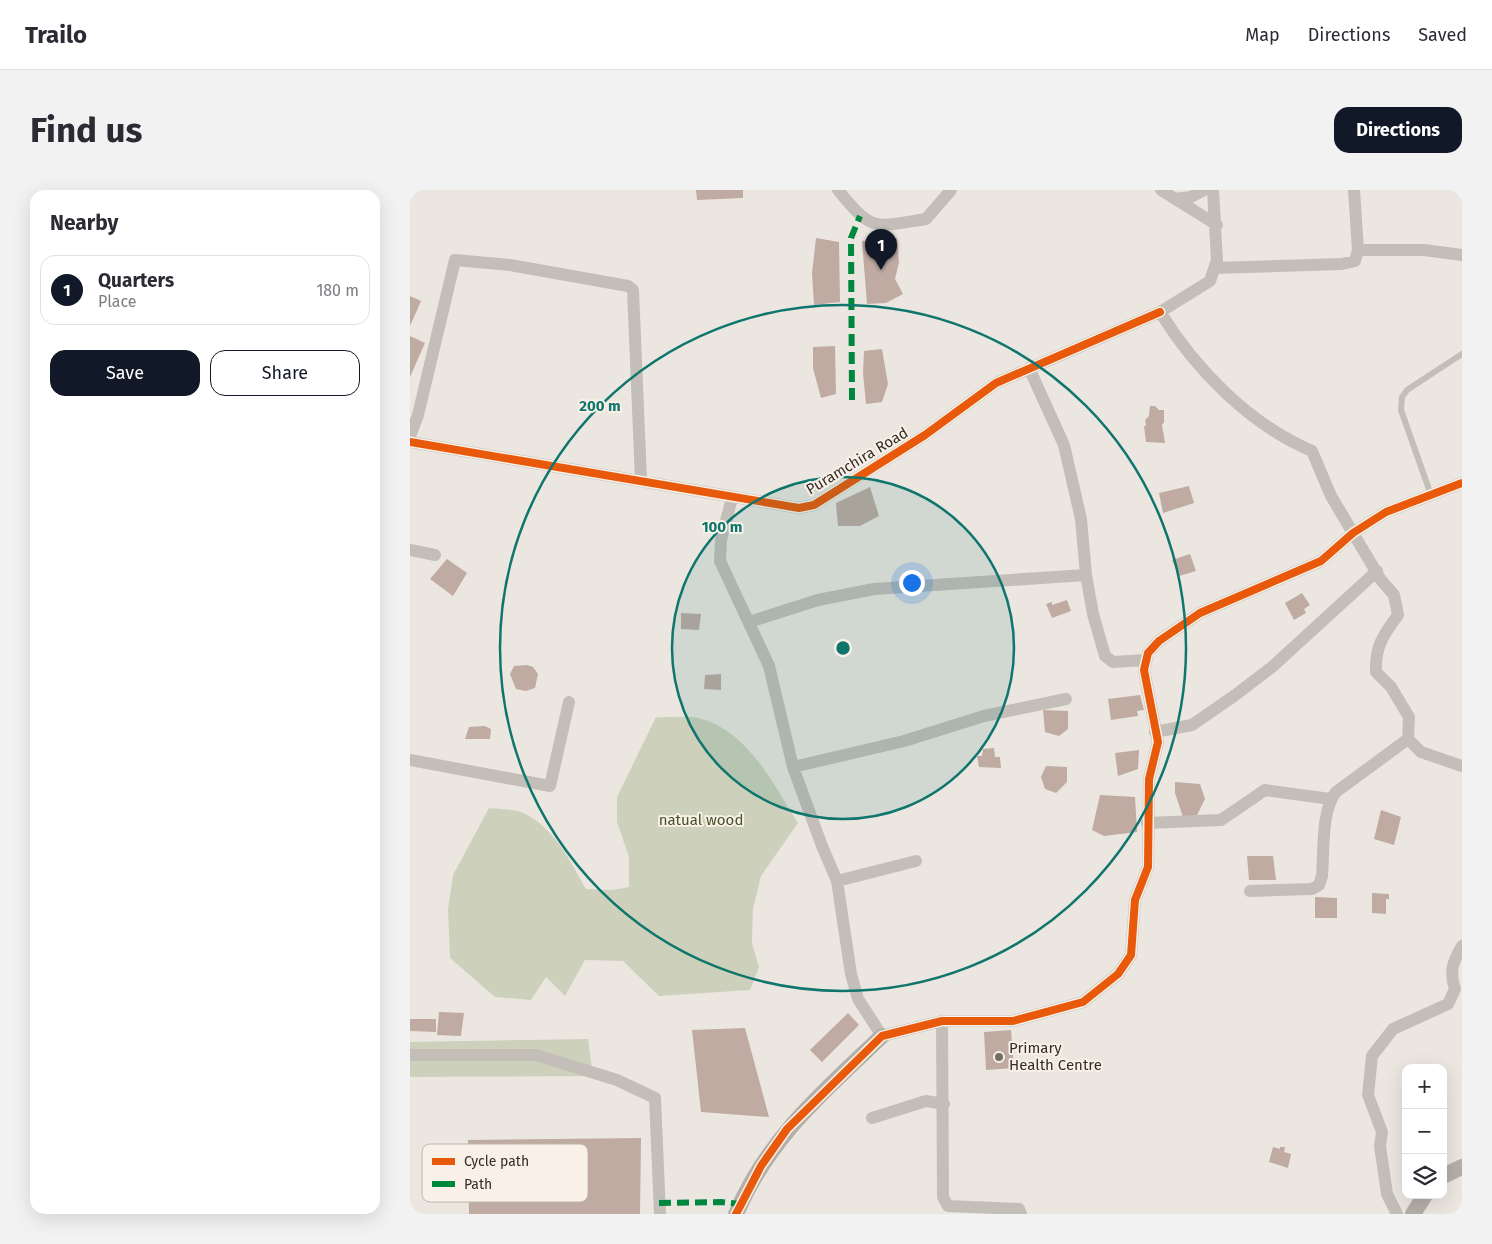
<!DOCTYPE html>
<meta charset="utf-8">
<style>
:root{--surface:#fff;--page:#f2f2f3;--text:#2b2b33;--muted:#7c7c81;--line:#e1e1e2;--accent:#111827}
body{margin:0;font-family:"Fira Sans",sans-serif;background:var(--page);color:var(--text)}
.controls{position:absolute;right:15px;bottom:15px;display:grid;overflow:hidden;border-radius:10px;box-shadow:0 5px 20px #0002}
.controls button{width:45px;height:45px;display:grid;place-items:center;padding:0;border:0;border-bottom:1px solid var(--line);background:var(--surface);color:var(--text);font:25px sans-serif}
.you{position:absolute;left:501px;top:392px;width:18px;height:18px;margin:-12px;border:4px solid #fff;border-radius:50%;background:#1a73e8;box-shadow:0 0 0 8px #1a73e833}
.badge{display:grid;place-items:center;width:32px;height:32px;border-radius:50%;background:var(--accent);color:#fff;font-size:16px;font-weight:700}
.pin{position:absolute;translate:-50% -41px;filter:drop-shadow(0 1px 2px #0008)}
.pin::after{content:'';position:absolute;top:26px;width:18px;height:15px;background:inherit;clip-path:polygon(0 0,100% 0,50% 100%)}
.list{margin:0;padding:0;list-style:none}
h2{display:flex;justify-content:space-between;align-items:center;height:65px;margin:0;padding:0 20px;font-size:21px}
h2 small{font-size:16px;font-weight:400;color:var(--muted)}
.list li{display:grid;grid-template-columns:32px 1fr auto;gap:15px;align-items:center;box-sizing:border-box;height:70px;margin:0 10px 10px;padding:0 10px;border:1px solid var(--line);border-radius:15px}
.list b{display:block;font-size:19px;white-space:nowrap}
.list p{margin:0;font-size:16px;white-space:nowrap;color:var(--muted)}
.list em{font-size:16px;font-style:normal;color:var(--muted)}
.actions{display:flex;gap:10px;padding:15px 20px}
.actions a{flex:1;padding:11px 0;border:1px solid var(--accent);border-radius:15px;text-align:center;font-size:18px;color:var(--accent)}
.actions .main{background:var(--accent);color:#fff}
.icon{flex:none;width:28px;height:28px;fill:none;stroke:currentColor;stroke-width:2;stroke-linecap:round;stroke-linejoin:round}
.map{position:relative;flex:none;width:1052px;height:1024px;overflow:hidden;border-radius:15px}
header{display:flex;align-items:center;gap:30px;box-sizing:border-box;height:70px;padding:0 25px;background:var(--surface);border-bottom:1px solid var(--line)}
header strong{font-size:24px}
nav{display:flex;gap:28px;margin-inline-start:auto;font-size:18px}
.intro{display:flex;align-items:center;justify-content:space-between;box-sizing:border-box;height:120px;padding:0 30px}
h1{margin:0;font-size:35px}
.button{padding:12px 22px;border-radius:15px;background:var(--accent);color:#fff;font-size:18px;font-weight:700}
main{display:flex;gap:30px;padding:0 30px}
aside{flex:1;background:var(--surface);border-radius:15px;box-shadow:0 5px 20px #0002}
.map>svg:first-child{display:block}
.green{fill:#cdd1bb}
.building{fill:#bfaba2}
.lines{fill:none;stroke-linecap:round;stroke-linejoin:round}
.lane{stroke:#c4beb9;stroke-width:6}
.street{stroke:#c4beb9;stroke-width:12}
.secondary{stroke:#b5afaa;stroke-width:16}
.quiet{stroke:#00873e;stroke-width:6;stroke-dasharray:12 6;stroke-linecap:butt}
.cycleway-casing{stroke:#f9f1e7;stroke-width:11}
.cycleway{stroke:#e8590c;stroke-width:8}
.ring{fill:none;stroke:#0f766e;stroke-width:2.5}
.poi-dot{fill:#756d68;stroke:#f9f1e7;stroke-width:2}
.labels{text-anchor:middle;stroke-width:4;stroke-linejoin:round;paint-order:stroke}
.street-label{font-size:15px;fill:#352c28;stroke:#f9f1e7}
.park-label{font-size:15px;fill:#44532c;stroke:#f9f1e7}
.poi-label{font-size:15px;fill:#352c28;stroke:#f9f1e7;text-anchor:start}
.key{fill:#f9f1e7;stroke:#beb6ae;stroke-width:1}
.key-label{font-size:14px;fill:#352c28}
.centre{fill:#0f766e;stroke:#f9f1e7;stroke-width:2.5}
.ring-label{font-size:15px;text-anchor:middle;font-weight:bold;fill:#0f766e;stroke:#f9f1e7;stroke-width:4;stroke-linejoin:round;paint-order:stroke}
</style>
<header>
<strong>Trailo</strong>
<nav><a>Map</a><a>Directions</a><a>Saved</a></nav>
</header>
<div class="intro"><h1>Find us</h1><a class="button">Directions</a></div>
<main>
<aside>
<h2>Nearby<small></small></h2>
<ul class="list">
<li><span class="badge">1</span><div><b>Quarters</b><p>Place</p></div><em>180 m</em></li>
</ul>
<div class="actions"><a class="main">Save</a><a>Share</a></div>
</aside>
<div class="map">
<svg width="1052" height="1024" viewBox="0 0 1052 1024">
<rect width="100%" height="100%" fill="#ece6e0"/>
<path class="green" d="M246 527C260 528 279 525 292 529 339 543 364 595 388 633L351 686 343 719 342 753 349 777 340 800 249 806 213 771 175 770 155 806 136 787 121 810 85 807 40 768 38 719 43 685 79 618C89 619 102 619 111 622 144 636 160 671 176 699L202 700 219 697V667L207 632V607Z
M178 849 183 886 0 887V852Z"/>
<path class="building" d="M286 0H333V8L287 10Z
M406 48 429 52 430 112 404 115 402 83Z
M487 48 489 72 485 89 493 104 476 113 457 114 452 51Z
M0 106 11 111 0 136Z
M0 146 15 153 0 187Z
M425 156 426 204 411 208 403 178V157Z
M472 159 478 194 472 212 456 214 453 183 454 161Z
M740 216H745L749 220H754V232L752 235 755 253 736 252 734 236H736L735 230 739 226Z
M779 296 784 313 753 323 749 303Z
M460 297 469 326 450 336H428L426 313Z
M780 364 786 381 769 386 762 370Z
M37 369 57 383 43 406 20 389Z
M892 403 900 415 894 419 896 423 884 430 875 413Z
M657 410 661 421 642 428 636 414 642 412V415Z
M271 423 291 424 289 440 271 439Z
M117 475 123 477 128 484 125 498 116 501 106 499 100 484 104 476Z
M311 484V500L294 499 295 485Z
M730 505 734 520 727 521 728 526 701 530 698 509Z
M633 520 658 521V539L649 546 635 542Z
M75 536 81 539 80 549H55L59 537Z
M584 558 585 567H590L591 578 569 577 567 566H572L573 559Z
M729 560 728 579 708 586 705 563Z
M636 576 657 577V592L646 603 635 599 631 587Z
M765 592 790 594 795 609 786 627 774 630 765 603Z
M690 605 725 607 727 642 694 646 682 640Z
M971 620 991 627 984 655 964 649Z
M837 666H863L866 690H839Z
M962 703 979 704V709H976V724L962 723Z
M905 707 927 708V728H905Z
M29 822 54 823 51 846 27 845Z
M438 823 449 835 412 872 400 860Z
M0 829H26V842L0 841Z
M335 838 359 927 291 922 282 840Z
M601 840 604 878 576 880 574 842Z
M231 948 230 1024H59L58 950Z
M863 957 870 959V957H875L874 962 881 964 878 978 859 972Z"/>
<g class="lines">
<path class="lane" d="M1021 305 991 220 992 207 997 200 1052 164"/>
<path class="street" d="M428 0C463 43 464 37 516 29L541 0
M751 0 807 35
M803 0 807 70 800 91 750 122C786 180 839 234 902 261L921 306 971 390 984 405 988 425C973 445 965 457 966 482L981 497 999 527 998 549 1011 562 1052 576
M765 9 781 7 794 0
M948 60H1014L1052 65
M804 78 932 74 945 71 948 60 944 0
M619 178 654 255 671 329 676 385 683 424 695 466 703 472 736 470
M0 246 8 225 45 70 100 75 218 96 223 100 231 290
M0 252 389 318 404 315 515 245 586 193 750 122
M322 308 311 350 310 371 359 476 383 577 412 656 427 691 441 784 448 809 472 846 532 831H603L673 812 708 784 721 765 725 710 738 677 739 589 748 552 734 480 738 463 749 451 790 423 911 371 943 343 976 322 1052 293
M0 360 25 365
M339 432 408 410 464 399 676 385
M745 542 782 535 824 506 862 477 967 381
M0 570 140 596 159 512
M383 577 494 551 574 526 656 509
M737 633 811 630 855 600 920 609
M427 691 506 671
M840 701 902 699 909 695 912 686C914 663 911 620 926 602L998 549
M532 831 533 1007 538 1016 609 1019 611 1024
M0 865H126L207 890 245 908 250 1024
M462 928 516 911 534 914
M987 1024 977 1004 970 956 972 942 958 905 962 866 983 839 1038 814 1045 799C1039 782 1043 771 1052 756"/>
<path class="secondary" d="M1033 986 1052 977
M326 1024C358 948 414 901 472 846
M1003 1024 1015 1005"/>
<path class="quiet" d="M442 210 441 48 450 26
M249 1013 311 1012 330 1014"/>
<defs>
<path id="cycleway" d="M0 252 389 318 404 315 515 245 586 193 750 122
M326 1024 351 976 377 939 472 846 532 831H603L673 812 708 784 721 765 725 710 738 677 739 589 748 552 734 480 738 463 749 451 790 423 911 371 943 343 976 322 1052 293"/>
</defs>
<use href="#cycleway" class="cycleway-casing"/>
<use href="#cycleway" class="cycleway"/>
</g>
<circle cx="433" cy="458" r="171" fill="#0f766e" fill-opacity=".12"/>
<g class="ring">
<circle cx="433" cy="458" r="171"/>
<circle cx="433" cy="458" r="343"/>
</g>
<circle class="poi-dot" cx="589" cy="867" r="5"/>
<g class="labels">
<g class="street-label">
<text transform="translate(447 271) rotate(-31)" y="5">Puramchira Road</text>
</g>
<g class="park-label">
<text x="291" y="635">natual wood</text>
</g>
<g class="poi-label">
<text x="599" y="863">Primary<tspan x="599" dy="17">Health Centre</tspan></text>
</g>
</g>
<rect x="12" y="954" width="166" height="58" rx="8" class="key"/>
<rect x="22" y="968" width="23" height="7" fill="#e8590c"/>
<rect x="22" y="991" width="23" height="6" fill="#00873e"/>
<g class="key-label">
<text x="54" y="976">Cycle path</text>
<text x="54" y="999">Path</text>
</g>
<circle cx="433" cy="458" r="8" class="centre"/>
<g class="ring-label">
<text x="190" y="221">200 m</text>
<text x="312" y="342">100 m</text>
</g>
</svg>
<div class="controls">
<button>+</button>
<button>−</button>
<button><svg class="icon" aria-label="layers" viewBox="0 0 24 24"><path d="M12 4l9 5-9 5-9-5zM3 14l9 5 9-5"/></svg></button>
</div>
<div class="you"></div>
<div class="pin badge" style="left:471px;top:80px">1</div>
</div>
</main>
